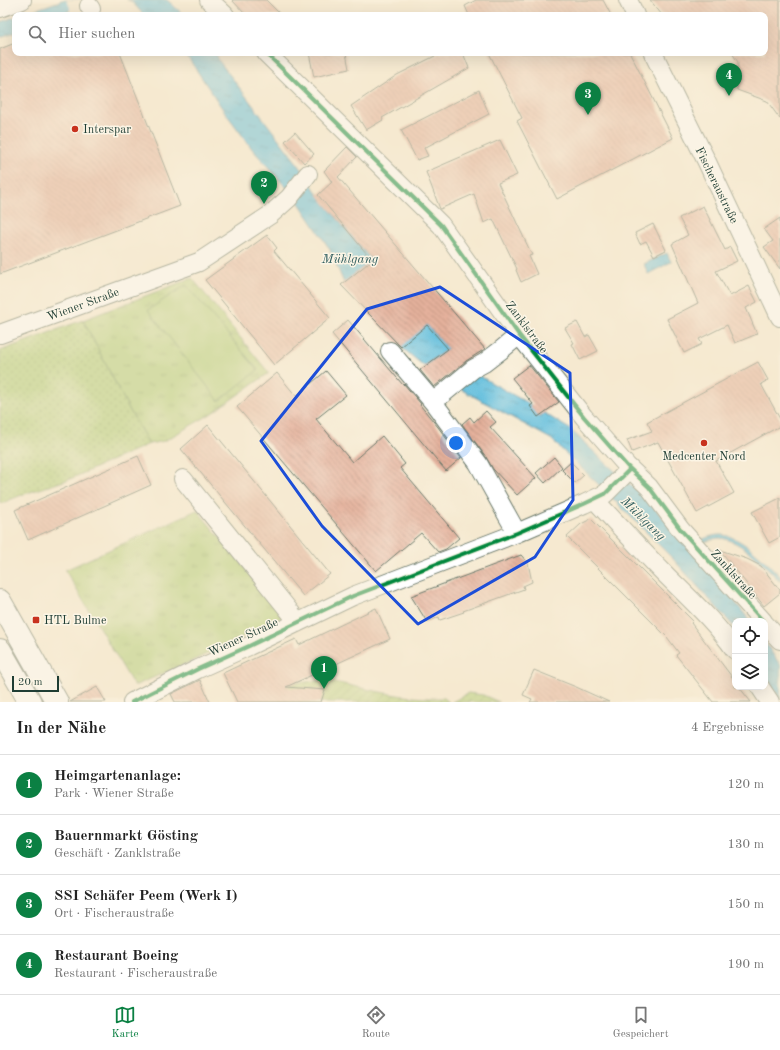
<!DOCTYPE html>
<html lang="de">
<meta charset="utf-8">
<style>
:root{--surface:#fff;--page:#f2f2f2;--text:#222;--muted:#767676;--line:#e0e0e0;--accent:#0b8043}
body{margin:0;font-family:"Old Standard TT",serif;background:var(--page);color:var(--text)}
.controls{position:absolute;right:12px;bottom:12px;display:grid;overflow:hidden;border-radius:8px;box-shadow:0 4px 16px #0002}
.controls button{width:36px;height:36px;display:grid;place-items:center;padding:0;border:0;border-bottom:1px solid var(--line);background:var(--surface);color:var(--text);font:20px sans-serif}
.scale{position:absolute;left:12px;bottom:10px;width:47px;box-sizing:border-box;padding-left:4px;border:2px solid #1f3d34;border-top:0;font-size:11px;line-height:14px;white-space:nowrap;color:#1f3d34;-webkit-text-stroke:3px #fcf5e5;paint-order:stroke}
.you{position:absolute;left:456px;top:443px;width:14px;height:14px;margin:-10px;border:3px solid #fff;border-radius:50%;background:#1a73e8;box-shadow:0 0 0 6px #1a73e833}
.badge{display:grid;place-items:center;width:26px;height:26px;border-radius:50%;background:var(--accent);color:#fff;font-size:13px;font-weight:700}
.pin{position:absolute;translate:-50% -33px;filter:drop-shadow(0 1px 2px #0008)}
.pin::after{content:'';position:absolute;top:21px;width:14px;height:12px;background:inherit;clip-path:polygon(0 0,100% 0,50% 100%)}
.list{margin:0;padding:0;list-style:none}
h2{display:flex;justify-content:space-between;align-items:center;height:52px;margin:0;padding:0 16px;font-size:17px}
h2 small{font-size:13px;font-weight:400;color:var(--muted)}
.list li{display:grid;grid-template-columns:26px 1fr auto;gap:12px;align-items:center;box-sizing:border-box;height:60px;padding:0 16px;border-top:1px solid var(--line)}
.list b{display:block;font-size:15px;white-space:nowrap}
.list p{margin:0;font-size:13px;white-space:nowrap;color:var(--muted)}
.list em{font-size:13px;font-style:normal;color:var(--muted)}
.icon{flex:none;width:22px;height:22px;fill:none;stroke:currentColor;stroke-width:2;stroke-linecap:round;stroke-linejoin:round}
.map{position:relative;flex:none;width:780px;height:702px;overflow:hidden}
.search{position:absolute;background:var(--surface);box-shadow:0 4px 16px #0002;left:12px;right:12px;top:12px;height:44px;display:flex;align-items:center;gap:10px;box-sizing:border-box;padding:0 14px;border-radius:8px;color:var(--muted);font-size:15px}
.sheet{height:292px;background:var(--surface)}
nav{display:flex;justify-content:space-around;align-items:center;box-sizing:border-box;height:56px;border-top:1px solid var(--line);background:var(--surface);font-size:11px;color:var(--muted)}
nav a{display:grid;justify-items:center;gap:2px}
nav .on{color:var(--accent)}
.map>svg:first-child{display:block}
.grass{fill:url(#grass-dots);stroke:#668554}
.park{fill:url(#park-tufts);stroke:#668554}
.garden{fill:url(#garden-furrows);stroke:#668554}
.pitch{fill:#adcd74;stroke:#668554}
.water{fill:url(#water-ripples);stroke:#407e89}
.pier{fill:#f5e9d0}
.building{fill:url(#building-back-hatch)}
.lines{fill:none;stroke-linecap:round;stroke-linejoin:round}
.minor-casing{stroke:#6a796b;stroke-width:20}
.major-casing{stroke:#6a796b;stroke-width:24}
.minor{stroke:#fff;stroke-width:18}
.major{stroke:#fff;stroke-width:22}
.cycleway-casing{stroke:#fcf5e5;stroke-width:6}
.cycleway{stroke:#00873e;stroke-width:4}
.marked{fill:none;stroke:#1d4ed8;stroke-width:3;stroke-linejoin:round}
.poi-dot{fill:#c8321e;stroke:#fcf5e5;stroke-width:1.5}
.labels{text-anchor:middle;stroke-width:3;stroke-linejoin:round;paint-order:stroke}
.poi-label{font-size:12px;fill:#1f3d34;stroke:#fcf5e5;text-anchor:start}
.street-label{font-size:12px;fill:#1f3d34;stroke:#fcf5e5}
.water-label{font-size:13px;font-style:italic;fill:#2f5d5e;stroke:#fcf5e5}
</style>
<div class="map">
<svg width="780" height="702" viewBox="0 0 780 702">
<defs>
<pattern id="grass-dots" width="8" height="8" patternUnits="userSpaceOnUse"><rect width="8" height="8" fill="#adcd74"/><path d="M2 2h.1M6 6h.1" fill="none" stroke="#8ca860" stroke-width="1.8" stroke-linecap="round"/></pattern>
<pattern id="park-tufts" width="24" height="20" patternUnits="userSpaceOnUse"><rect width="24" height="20" fill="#adcd74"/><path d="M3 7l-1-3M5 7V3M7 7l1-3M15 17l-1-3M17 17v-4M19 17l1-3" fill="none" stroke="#8ca860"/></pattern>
<pattern id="garden-furrows" width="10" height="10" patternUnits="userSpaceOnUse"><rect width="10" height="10" fill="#adcd74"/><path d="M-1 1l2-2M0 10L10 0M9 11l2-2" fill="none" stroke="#8ca860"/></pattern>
<pattern id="water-ripples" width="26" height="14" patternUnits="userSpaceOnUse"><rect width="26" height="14" fill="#60bede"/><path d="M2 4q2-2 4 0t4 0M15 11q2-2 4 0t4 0" fill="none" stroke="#4f9cb5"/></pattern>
<pattern id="building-back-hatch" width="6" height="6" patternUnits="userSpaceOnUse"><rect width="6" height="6" fill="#e4b09b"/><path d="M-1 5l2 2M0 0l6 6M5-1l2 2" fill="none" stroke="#b8907f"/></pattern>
</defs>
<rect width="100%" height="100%" fill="#fcf5e5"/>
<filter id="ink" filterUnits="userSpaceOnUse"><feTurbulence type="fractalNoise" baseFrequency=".025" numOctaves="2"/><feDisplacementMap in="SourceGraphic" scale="8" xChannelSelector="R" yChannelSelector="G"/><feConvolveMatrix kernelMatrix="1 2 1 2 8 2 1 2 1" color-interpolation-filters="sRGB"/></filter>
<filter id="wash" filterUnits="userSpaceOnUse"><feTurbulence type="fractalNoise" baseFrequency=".012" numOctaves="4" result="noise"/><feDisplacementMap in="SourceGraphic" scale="16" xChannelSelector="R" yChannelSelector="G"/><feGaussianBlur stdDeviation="0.9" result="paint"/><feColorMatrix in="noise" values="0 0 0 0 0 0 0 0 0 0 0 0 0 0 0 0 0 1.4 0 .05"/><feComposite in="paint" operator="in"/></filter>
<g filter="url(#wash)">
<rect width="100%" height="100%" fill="#f5e9d0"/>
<path class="grass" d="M83 320 129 409 149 444 70 479 24 494 0 504V351Z"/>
<path class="park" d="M192 278 269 373 209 415 164 441 149 444 129 409 83 320Z
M197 510 285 616 192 661 134 686 65 570Z"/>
<path class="garden" d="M325 680C364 688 404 700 444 698L449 702H264L261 696 295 683Z
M468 693 483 695 499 702H452Z"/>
<path class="pitch" d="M186 285 258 370 219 401 148 310Z"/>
<path class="water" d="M63 0H98L59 15H20Z
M127 0H167L184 15H144L131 1Z
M15 17V32L0 37V22Z
M185 53H216L219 61 304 172 318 195 376 266 364 277 359 271 344 283 329 248 295 197 253 150 222 108Z
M667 253 671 262 648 274 644 264Z
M425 322 448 349 424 366 401 347Z
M476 374 531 405H530L538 417 544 413 571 430 607 464 642 495 677 533 690 545C699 541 710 535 720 535 739 534 768 563 780 576V582C767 566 741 540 720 538 711 538 701 544 693 548L750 621H735V628L674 560 599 485 551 439 453 385Z
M765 642 780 665V699L765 675Z"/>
<path class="pier" d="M66 0H100L99 2 67 14 70 11V7Z"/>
<g id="blocks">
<path class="building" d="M232 0H266L281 15H246Z
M476 0H603L611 15H469L465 6Z
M650 0H780V119L767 101 737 90 738 62 732 53H765V15H662Z
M15 43V53H120L180 206 0 274V49Z
M309 53H346L349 69 314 77Z
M441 53H463L469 68 382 118 383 120 366 130 351 106 397 75Z
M489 53H630L673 138 557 199 517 121 522 118Z
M479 90 489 114 424 148 428 156 417 160 401 130Z
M295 132 314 154 304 163 285 141Z
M500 140 517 175 498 183 532 255 529 256 537 274 521 282 516 270 517 269 493 219 484 223 474 194 440 209 426 172Z
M347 147 357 157 338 177 485 349 466 361 434 387 420 370 448 349 427 325 401 347 341 285 372 260 318 195 332 182 324 171Z
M703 206 725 250 730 247 737 261 716 271 730 296 749 286 757 302 746 308 757 334 735 343 727 325 699 339 702 344 684 353 667 319 698 303 672 244 688 235 679 218Z
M780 218V269L764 247 773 241 764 229Z
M653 224 666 250 654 256 646 241 640 244 635 233Z
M267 235 277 248 274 251 330 318 274 365 205 280Z
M348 320 403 385 404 384 421 404 420 405 438 427 461 458 446 471 332 334Z
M577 322 585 337 589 335 598 351 580 360 572 344 574 343 565 328Z
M758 362 768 380 761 384 780 419V426L716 461 734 493 697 513 658 442 632 452 627 440 652 431 647 422Z
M529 365 559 402 538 417 530 406 533 404 512 378Z
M326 371 346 395 316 419 352 462 382 436 405 464 400 468 459 538 446 549 438 552 421 533 376 571 237 407 277 373 296 396Z
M486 411 496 422 490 427 536 478 517 495 493 469 486 457 462 424 470 417 474 422Z
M208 425 330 574 303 596 181 449Z
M138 456 151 485 28 540 15 510Z
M554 457 562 467 545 483 536 473Z
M571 462 584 475 575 483 562 470Z
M780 498V537L769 543 752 512Z
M591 519 693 621 691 623 735 681V687H739L751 702H713L676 655 679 653 667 637 567 537 581 524Z
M720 550 747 559 761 566 780 590V593L764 606Z
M521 555 528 563 532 582 523 586 524 589 463 611 464 612 440 620 439 617 427 622 411 596Z
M376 608 390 639 286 687 325 690 321 702H237L223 673 296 639 299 645Z
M534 670 576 687 609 702H530L532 699 523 695Z
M200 680 210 702H175L171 694Z
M97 687 106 702H70Z"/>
</g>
</g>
<g filter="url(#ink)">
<use href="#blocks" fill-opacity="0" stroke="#6a796b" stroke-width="1"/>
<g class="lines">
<defs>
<path id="minor" d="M209 0 225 15
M628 0 635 15
M89 6 91 9
M0 8 22 0
M266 53 441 225 519 335 584 417 627 466 649 487 681 530 763 621
M653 53 706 160 780 317
M0 334 199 262 270 215 289 198 308 174
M390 351 433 402 478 463 517 533
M433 402 473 369 484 363 501 350 519 335
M183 479 291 613 297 623
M594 499C618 525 642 551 667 576 691 600 716 623 735 650
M765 624 780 640
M760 687 770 702
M132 702 198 669 249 646 353 596 517 533 584 504 605 494 630 469"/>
<path id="major" d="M0 601 57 702
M0 650 30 702"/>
</defs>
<use href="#minor" class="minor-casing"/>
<use href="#major" class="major-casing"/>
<use href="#minor" class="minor"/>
<use href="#major" class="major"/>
<defs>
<path id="cycleway" d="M266 53 441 225 519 335 584 417 627 466 649 487 681 530 763 621
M132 702 198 669 249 646 353 596 517 533 584 504 605 494 630 469"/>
</defs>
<use href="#cycleway" class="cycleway-casing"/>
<use href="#cycleway" class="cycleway"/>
</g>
</g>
<path d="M0 0H780V702H0ZM440 287 570 373 573 500 535 557 418 624 322 526 261 441 367 309Z" fill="#f5e9d0" fill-opacity=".55" fill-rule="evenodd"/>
<path class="marked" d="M440 287 570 373 573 500 535 557 418 624 322 526 261 441 367 309Z"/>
<g class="poi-dot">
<circle cx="75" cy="129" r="4"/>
<circle cx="704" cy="443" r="4"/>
<rect x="32" y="616" width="8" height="8" rx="2"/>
</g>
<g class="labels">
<g class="poi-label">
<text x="83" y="133">Interspar</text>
<text x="704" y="460" text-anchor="middle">Medcenter Nord</text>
<text x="44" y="624">HTL Bulme</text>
</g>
<g class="street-label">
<text transform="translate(717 185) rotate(64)" y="4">Fischeraustraße</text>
<text transform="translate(83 304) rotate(-20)" y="4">Wiener Straße</text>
<text transform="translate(527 327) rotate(53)" y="4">Zanklstraße</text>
<text transform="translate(734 574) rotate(48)" y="4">Zanklstraße</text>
<text transform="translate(243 637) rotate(-25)" y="4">Wiener Straße</text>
</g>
<g class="water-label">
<text x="350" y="263">Mühlgang</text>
<text transform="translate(644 518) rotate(44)" y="5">Mühlgang</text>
</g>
</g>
</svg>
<div class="controls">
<button><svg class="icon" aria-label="locate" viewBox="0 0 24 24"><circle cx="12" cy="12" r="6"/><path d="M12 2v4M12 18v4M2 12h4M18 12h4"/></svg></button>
<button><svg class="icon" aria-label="layers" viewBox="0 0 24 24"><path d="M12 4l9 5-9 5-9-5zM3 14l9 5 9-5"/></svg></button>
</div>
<div class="scale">20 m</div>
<div class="you"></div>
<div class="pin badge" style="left:324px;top:689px">1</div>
<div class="pin badge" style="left:264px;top:204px">2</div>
<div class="pin badge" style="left:588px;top:115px">3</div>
<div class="pin badge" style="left:729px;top:96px">4</div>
<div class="search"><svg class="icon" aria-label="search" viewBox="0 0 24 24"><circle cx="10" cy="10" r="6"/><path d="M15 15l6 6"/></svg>Hier suchen</div>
</div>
<section class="sheet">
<h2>In der Nähe<small>4 Ergebnisse</small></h2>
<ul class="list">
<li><span class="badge">1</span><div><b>Heimgartenanlage:</b><p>Park · Wiener Straße</p></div><em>120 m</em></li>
<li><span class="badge">2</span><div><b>Bauernmarkt Gösting</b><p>Geschäft · Zanklstraße</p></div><em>130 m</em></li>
<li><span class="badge">3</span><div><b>SSI Schäfer Peem (Werk I)</b><p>Ort · Fischeraustraße</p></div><em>150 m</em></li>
<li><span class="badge">4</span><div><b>Restaurant Boeing</b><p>Restaurant · Fischeraustraße</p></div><em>190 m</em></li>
</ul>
</section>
<nav>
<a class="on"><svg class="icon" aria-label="map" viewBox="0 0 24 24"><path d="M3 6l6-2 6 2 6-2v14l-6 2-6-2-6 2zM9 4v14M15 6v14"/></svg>Karte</a>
<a><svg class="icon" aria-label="directions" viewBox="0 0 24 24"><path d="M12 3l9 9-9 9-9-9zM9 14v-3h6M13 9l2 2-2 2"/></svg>Route</a>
<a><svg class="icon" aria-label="saved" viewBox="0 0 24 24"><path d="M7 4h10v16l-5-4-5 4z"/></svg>Gespeichert</a>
</nav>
